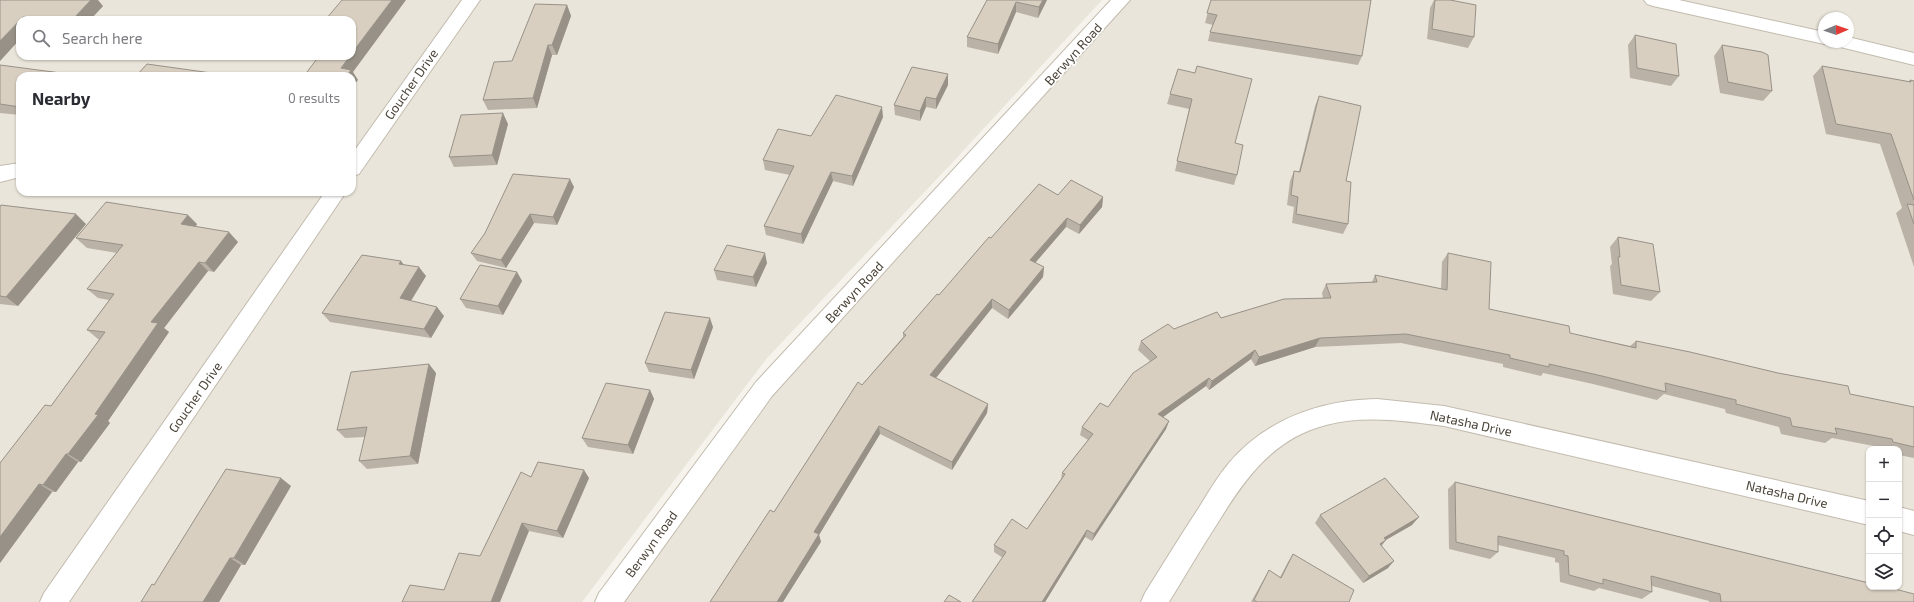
<!DOCTYPE html>
<meta charset="utf-8">
<style>
:root{--surface:#fff;--page:#f2f2f3;--text:#2b2b33;--muted:#7c7c81;--line:#e1e1e2}
body{margin:0;font-family:"Exo 2",sans-serif;background:var(--page);color:var(--text)}
.controls{position:absolute;right:12px;bottom:12px;display:grid;overflow:hidden;border-radius:8px;box-shadow:0 1px 3px #0004}
.controls button{width:36px;height:36px;display:grid;place-items:center;padding:0;border:0;border-bottom:1px solid var(--line);background:var(--surface);color:var(--text);font:20px sans-serif}
.compass{position:absolute;left:1818px;top:12px;width:36px;height:36px;border-radius:50%;background:var(--surface);box-shadow:0 1px 3px #0004;rotate:88deg}
.list{margin:0;padding:0;list-style:none}
h2{display:flex;justify-content:space-between;align-items:center;height:52px;margin:0;padding:0 16px;font-size:17px}
h2 small{font-size:13px;font-weight:400;color:var(--muted)}
.icon{flex:none;width:22px;height:22px;fill:none;stroke:currentColor;stroke-width:2;stroke-linecap:round;stroke-linejoin:round}
.map{position:relative;flex:none;width:1914px;height:602px;overflow:hidden}
.search{position:absolute;background:var(--surface);box-shadow:0 1px 3px #0004;left:16px;top:16px;width:340px;height:44px;display:flex;align-items:center;gap:10px;box-sizing:border-box;padding:0 14px;border-radius:12px;color:var(--muted);font-size:15px}
.panel{position:absolute;background:var(--surface);box-shadow:0 1px 3px #0004;left:16px;top:72px;width:340px;height:124px;border-radius:12px}
.map>svg:first-child{display:block}
.residential{fill:#eae5da;fill-rule:evenodd}
.lines{fill:none;stroke-linecap:round;stroke-linejoin:round}
.street-casing{stroke:#c2bbae;stroke-width:2}
.street{fill:#fff;fill-rule:evenodd}
.wall{fill:#bab2a6}
.shaded-wall{fill:#979187}
.building{fill:#d8cfc1;stroke:#979187}
.labels{text-anchor:middle;stroke-width:3.5;stroke-linejoin:round;paint-order:stroke}
.street-label{font-size:13px;fill:#4b4439;stroke:#fff}
</style>
<div class="map">
<svg width="1914" height="602" viewBox="0 0 1914 602">
<rect width="100%" height="100%" fill="#f6f3ec"/>
<path class="residential" d="M0 0H1102L951 164 767 358 582 602H0ZM20 20H352V56H20ZM20 76H352V192H20Z
M1121 0H1914V602H608L724 442ZM1824 18H1848V42H1824ZM1869 449H1899V587H1869Z"/>
<g class="lines">
<defs>
<path id="street" d="M462 0H480L359 174 352 176V154Z
M1111 0H1130L772 396 624 602H595L599 593 756 382Z
M1644 0H1679L1824 32V42H1831L1824 44 1653 6 1647 4Z
M1848 37 1914 53V65L1836 46 1833 42H1848Z
M20 163V177L0 182V166Z
M325 192H346L69 602H40L44 593Z
M1377 399 1444 406 1869 501V525L1444 426C1405 421 1364 415 1326 425 1272 439 1244 480 1217 524 1200 550 1185 576 1169 602H1141L1145 593C1163 564 1181 535 1200 506 1209 491 1218 476 1229 463 1266 419 1321 400 1377 399Z
M1899 507 1914 511V535L1899 531Z"/>
</defs>
<use href="#street" class="street-casing"/>
<use href="#street" class="street"/>
</g>
<path class="wall" d="M0 0 103 6 90 20H20V39L0 61Z
M987 0H1047L1038 18 1016 12 998 54 967 47V37Z
M1211 0 1362 56 1358 65 1208 41 1210 32 1213 25 1205 23Z
M1434 0H1450L1474 37 1468 48 1427 39 1430 8Z
M567 5 571 16 557 55H552L537 108 488 110 483 100 512 61Z
M1635 35 1679 76 1671 86 1630 78 1628 45Z
M1722 45 1772 91 1763 101 1720 93 1714 56Z
M0 65 20 76V115L0 113Z
M1822 66 1908 82 1910 80 1914 81V267L1896 213 1902 208 1880 144 1826 134 1813 76Z
M1178 69 1235 143 1237 175 1234 185 1175 171 1189 109 1167 104 1170 94Z
M948 85 936 109 926 107 920 121 895 115 894 105Z
M1319 96 1346 181 1348 224 1343 234 1292 223 1294 207 1287 205 1290 181 1294 171H1299L1315 106Z
M883 117 853 186 833 181 803 244 766 235 764 226 790 175 765 170 763 160 811 136Z
M508 124 497 165 454 167 449 157Z
M574 187 557 225 534 223 506 268 477 261 471 253 485 233Z
M1058 195 1103 197 1102 207 1079 234 1066 227 1035 263 1044 267 1043 277 1008 319 992 308 936 378 988 404 987 413 952 470 880 434 819 535 821 542 774 512 862 385 903 337V333L939 295 991 238Z
M0 207 86 224 18 306 0 304Z
M197 224 196 226 238 242 214 272 208 271 164 328 169 332 108 421 110 423 81 462H78L56 492H52L0 563V463L51 406 99 340 98 339 87 330 109 300 98 298 87 289 117 253 87 248 76 238Z
M1618 237 1660 292 1651 301 1613 294 1610 266 1612 264 1610 247Z
M1448 253 1489 309 1570 333 1630 346 1636 341 1850 394 1914 407V458L1899 455V449H1880L1879 447 1832 438 1825 443 1781 434 1779 427 1726 413 1725 409 1664 394 1657 400 1593 384 1543 373 1541 376 1503 367V364L1401 343 1315 347 1255 366 1251 359 1209 390 1206 386 1162 417 1169 421 1166 429 1092 541 1085 537 1045 602H972L1003 558 994 552V545L1027 529 1061 479 1062 473 1088 440 1080 435 1082 427 1108 407 1150 361 1138 350 1141 341 1174 329 1221 318 1323 298 1322 293 1326 284 1372 282 1375 275 1441 289 1442 262Z
M767 263 756 287 717 280 714 270Z
M404 265 426 276 411 301 444 316 431 338 330 322 322 313Z
M517 272 522 281 503 315 466 308 460 299Z
M713 327 694 379 649 372 645 363Z
M436 373 418 464 367 469 359 461 365 437 345 438 337 430Z
M650 390 654 399 633 454 588 447 582 438Z
M531 477 589 478 563 538 529 531 444 590 480 556Z
M1455 482 1914 602H1709V601L1652 586V592L1642 599 1599 588 1594 591 1560 582 1559 563 1555 562V558L1498 545V552L1490 559 1449 549 1448 489Z
M291 486 245 565H241L219 602H141L154 585Z
M1320 515 1412 525 1386 540 1382 545 1388 568 1363 583 1315 523Z
M1293 554 1349 602H1251L1265 577 1269 570 1280 577 1288 562Z"/>
<path class="shaded-wall" d="M91 0H98L103 6 90 20H72Z
M392 0H406L353 72 358 80 352 88V76H346L341 68 350 56H352V53Z
M1043 0H1047L1038 18 1039 7Z
M1016 2V12L998 54V44Z
M567 5 571 16 557 55 552 45Z
M23 17 26 20H20V39L0 61V41Z
M548 45 552 55 537 108 533 98Z
M948 74V85L936 109V99Z
M926 97V107L920 121V111Z
M882 107 883 117 853 186 852 176Z
M503 113 508 124 497 165 492 155Z
M831 172 833 181 803 244 801 234Z
M570 179 574 187 557 225 553 217Z
M1103 197 1102 207 1079 234 1080 225Z
M76 214 86 224 18 306 6 297Z
M530 214 534 223 506 268 501 260Z
M188 215 197 224 190 234 181 224Z
M1067 218 1066 227 1029 270 1030 260Z
M229 232 238 242 214 272 205 263Z
M765 253 767 263 756 287 753 277Z
M401 261 408 270 399 264Z
M199 262 208 271 164 328 169 332 108 421 110 423 81 462 68 454 95 414 151 322Z
M419 267 426 276 407 307 400 298Z
M1044 267 1043 277 1008 319 1009 310Z
M517 272 522 281 503 315 498 306Z
M992 299V308L931 384 930 375Z
M437 307 444 316 431 338 424 329Z
M710 318 713 327 694 379 691 370Z
M1320 338 1315 347 1255 366 1259 357Z
M1255 350 1251 359 1209 390 1212 381Z
M429 364 436 373 418 464 410 456Z
M1209 378 1206 386 1155 423 1158 414Z
M650 390 654 399 633 454 628 445Z
M988 404 987 413 952 470V462Z
M1169 421 1166 429 1092 541 1094 534Z
M879 426 880 434 819 535 821 542 783 602H777L814 532Z
M66 454 78 462 56 492 43 485Z
M584 470 589 478 563 538 557 531Z
M281 478 291 486 245 565 234 558Z
M39 484 52 492 0 563V537Z
M1419 517 1412 525 1382 542 1386 540 1380 547 1374 551 1384 538Z
M522 523 529 531 500 602H491Z
M1087 530 1085 537 1045 602H1042Z
M230 558 241 565 219 602H203Z
M1394 561 1388 568 1363 583 1369 576Z"/>
<path class="building" d="M0 0H91L72 20H48L23 17 0 41Z
M342 0H392L352 53V20H332L326 19Z
M987 0H1043L1039 7 1016 2 998 44 967 37Z
M1211 0H1371L1362 56 1210 32 1217 15 1207 13Z
M1435 0H1450L1476 5 1474 37 1432 29Z
M535 4 567 5 552 45H548L533 98 483 100 494 62 512 61Z
M1635 35 1676 44 1679 76 1637 68Z
M1722 45 1762 52 1768 55 1772 91 1728 82Z
M319 56H350L341 68 351 70 347 76H304Z
M147 64 233 76H136Z
M0 65 84 76H20V107L0 104Z
M1197 66 1252 79 1235 143 1243 145 1237 175 1177 161 1192 99 1170 94 1178 69 1195 73Z
M1822 66 1911 82 1910 80 1914 81V200L1891 134 1836 124Z
M912 67 948 74 936 99 926 97 920 111 894 105Z
M836 95 882 107 852 176 831 172 801 234 764 226 794 166 763 160 778 129 811 136Z
M1319 96 1361 106 1346 181 1351 182 1348 224 1296 214 1298 197 1291 195 1294 171 1300 172Z
M503 113 492 155 449 157 461 115Z
M513 174 570 179 553 217 530 214 501 260 471 253 485 233Z
M1071 180 1103 197 1080 225 1067 218 1030 260 1044 267 1009 310 992 299 930 375 988 404 952 462 879 426 814 532 819 534 777 602H710L770 510 774 512 858 382 862 385 906 335 903 333 937 294 939 295 989 237 991 238 1039 184 1058 195Z
M106 202 188 215 181 224 229 232 205 263 199 262 151 322 158 323 95 414 98 415 68 454H66L43 485 39 484 0 537V463L45 405 51 406 105 332 87 330 114 294 87 289 123 245 76 238Z
M1907 204 1914 205V224Z
M1 205 76 214 6 297 0 296V207Z
M1618 237 1653 244 1660 292 1621 285 1618 257H1620Z
M727 245 765 253 753 277 714 270Z
M1448 253 1491 262 1489 309 1569 326 1570 333 1636 348V341L1690 352 1778 373 1848 386 1850 394 1914 407V447L1893 442 1892 439 1835 428 1837 434 1792 426 1790 418 1736 404V400L1665 383 1666 392 1602 376 1549 364V367L1510 358V355L1406 334 1320 338 1259 357 1255 350 1212 381 1209 378 1158 414 1169 421 1094 534 1087 530 1042 602H972L1006 552 994 545 1012 519 1027 529 1065 474 1062 473 1093 434 1082 427 1100 403 1108 407 1133 373 1157 357 1141 341 1168 324 1174 329 1217 312 1221 318 1284 299 1331 298 1326 284 1377 282 1375 275 1447 290Z
M362 255 401 261 399 264 419 267 400 298 437 307 424 329 322 313Z
M480 265 517 272 498 306 460 299Z
M665 312 710 318 691 370 645 363Z
M429 364 410 456 359 461 367 427 337 430 351 372Z
M606 383 650 390 628 445 582 438Z
M538 462 584 470 557 531 522 523 491 602H402L410 585 444 590 459 553 480 556 521 472 531 477Z
M226 469 281 478 234 558H230L203 602H141L152 584 154 585Z
M1385 478 1419 517 1384 538 1386 540 1380 544 1394 561 1369 576 1320 515Z
M1455 482 1869 583V587H1887L1914 594V602H1721L1720 594 1651 576 1652 592 1603 579V584L1569 575 1568 556 1564 555V551L1498 536V552L1456 542Z
M1293 554 1354 590 1349 602H1257L1254 600 1269 570 1281 578Z
M949 595 961 602H944Z"/>
<g class="labels">
<g class="street-label">
<text transform="translate(1073 54) rotate(-48)" y="5">Berwyn Road</text>
<text transform="translate(411 84) rotate(-55)" y="5">Goucher Drive</text>
<text transform="translate(854 292) rotate(-47)" y="5">Berwyn Road</text>
<text transform="translate(195 397) rotate(-55)" y="5">Goucher Drive</text>
<text transform="translate(1471 423) rotate(12)" y="5">Natasha Drive</text>
<text transform="translate(1787 494) rotate(13)" y="5">Natasha Drive</text>
<text transform="translate(651 544) rotate(-54)" y="5">Berwyn Road</text>
</g>
</g>
</svg>
<div class="controls">
<button>+</button>
<button>−</button>
<button><svg class="icon" aria-label="locate" viewBox="0 0 24 24"><circle cx="12" cy="12" r="6"/><path d="M12 2v4M12 18v4M2 12h4M18 12h4"/></svg></button>
<button><svg class="icon" aria-label="layers" viewBox="0 0 24 24"><path d="M12 4l9 5-9 5-9-5zM3 14l9 5 9-5"/></svg></button>
</div>
<svg class="compass" viewBox="-18 -18 36 36"><path d="M0-13l5 13h-10z" fill="#e53935"/><path d="M0 13l5-13h-10z" fill="#7c7c81"/></svg>
<div class="search"><svg class="icon" aria-label="search" viewBox="0 0 24 24"><circle cx="10" cy="10" r="6"/><path d="M15 15l6 6"/></svg>Search here</div>
<section class="panel">
<h2>Nearby<small>0 results</small></h2>
<ul class="list">
</ul>
</section>
</div>
